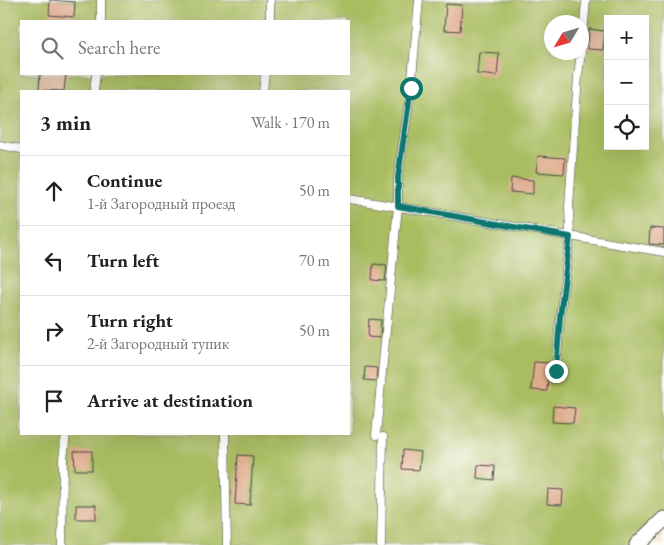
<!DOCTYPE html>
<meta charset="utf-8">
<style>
:root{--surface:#fff;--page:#f2f2f2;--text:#222;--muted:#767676;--line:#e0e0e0}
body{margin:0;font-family:"EB Garamond",serif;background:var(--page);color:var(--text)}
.controls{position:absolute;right:15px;top:15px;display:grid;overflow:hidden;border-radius:0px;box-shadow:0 5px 20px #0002}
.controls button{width:45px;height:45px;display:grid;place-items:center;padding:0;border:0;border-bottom:1px solid var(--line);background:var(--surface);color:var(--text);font:25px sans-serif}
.compass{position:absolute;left:544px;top:15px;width:45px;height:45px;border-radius:50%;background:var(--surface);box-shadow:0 5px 20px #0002;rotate:232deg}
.stop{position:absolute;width:15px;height:15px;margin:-11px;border:4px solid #0f766e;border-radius:50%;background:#fff}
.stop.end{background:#0f766e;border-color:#fff;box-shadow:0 1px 5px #0008}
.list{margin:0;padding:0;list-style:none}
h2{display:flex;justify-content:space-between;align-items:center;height:65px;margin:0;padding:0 20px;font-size:21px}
h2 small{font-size:16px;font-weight:400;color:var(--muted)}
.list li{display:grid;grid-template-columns:32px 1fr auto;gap:15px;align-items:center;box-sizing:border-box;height:70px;padding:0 20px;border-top:1px solid var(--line)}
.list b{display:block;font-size:19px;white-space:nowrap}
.list p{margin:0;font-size:16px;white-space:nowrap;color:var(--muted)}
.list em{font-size:16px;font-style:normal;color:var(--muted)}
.icon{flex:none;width:28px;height:28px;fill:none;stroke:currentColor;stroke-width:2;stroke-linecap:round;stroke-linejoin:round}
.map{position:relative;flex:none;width:664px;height:545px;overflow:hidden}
.search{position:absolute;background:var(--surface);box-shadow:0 5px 20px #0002;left:20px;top:20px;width:330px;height:55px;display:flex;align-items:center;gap:12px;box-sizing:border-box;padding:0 18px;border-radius:0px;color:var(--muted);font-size:19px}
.panel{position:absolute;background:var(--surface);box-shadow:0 5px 20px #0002;left:20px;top:90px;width:330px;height:345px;border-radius:0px}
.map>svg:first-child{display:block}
.green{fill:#a9bc60;stroke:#6a7446;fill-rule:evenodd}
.building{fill:#dfab8c}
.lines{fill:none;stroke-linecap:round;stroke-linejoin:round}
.lane-casing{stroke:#494744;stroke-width:9}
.street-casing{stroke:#494744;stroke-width:17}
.lane{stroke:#fff;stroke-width:8}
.street{stroke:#fff;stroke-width:15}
.route{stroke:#0f766e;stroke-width:6}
</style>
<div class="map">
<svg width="664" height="545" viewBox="0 0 664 545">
<rect width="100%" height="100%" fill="#fdfcf7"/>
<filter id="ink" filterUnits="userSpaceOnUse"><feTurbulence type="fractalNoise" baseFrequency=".02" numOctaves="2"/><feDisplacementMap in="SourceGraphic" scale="10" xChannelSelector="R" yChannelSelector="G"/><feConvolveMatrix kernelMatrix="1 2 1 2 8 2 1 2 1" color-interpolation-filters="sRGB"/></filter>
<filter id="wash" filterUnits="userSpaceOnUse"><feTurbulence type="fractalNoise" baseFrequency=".0096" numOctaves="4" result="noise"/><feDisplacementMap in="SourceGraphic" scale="20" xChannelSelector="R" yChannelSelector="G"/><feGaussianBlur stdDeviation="1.12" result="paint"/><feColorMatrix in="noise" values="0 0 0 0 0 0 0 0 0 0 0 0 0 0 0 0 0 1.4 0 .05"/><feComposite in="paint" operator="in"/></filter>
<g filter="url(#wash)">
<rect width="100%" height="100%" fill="#f3e8d0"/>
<path class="green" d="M0 0H664V530L649 545H0ZM608 19H645V146H608ZM21 21H349V74H21ZM552 22H582V52H552ZM21 91H349V434H21Z"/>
<g id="blocks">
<path class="building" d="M50 0 75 2 74 17 49 15Z
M446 4 462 5 460 31 444 30Z
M589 29 605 31 603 50 588 49Z
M479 52 499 53 497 76 477 74Z
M40 74H66L64 91 39 90Z
M538 156 565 158 564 174 536 172Z
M511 178 533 180V194L510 192Z
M650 228 664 229V245L649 244Z
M373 264 387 265 385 281 372 280Z
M369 319 381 320 380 338 368 337Z
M534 362 549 363 547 391 531 390Z
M365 367 377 368 376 381 364 380Z
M553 406 575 408 573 423 552 422Z
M403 450 421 452 419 470 402 469Z
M74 451H92V470H75Z
M238 455 253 456 250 505 235 504Z
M478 465 495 466 494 480 477 478Z
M548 489 563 490 562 505 547 504Z
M76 505H96V519H76Z"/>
</g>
</g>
<g filter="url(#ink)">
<use href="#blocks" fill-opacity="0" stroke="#494744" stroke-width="1"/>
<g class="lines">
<defs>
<path id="lane" d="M101 0V21
M270 21V0
M582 46 586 0
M94 91 96 74
M263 91 265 74
M0 145 21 149
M349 199C454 215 559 235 664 252
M556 371 560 317 570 237 569 206 578 76 581 52
M225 434 227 545
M376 435 398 206V177L411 89 419 0
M62 545 63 459 66 434
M381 545 383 437"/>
<path id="street" d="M637 545 664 519"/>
</defs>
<use href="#lane" class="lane-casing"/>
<use href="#street" class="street-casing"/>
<use href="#lane" class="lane"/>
<use href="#street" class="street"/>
</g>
</g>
<g class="lines" filter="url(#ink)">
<path class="route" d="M411 88 398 177V206L570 237 560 317 556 371"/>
</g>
</svg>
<div class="controls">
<button>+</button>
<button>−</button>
<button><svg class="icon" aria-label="locate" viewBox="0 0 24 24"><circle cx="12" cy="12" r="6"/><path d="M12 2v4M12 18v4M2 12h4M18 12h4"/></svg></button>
</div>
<svg class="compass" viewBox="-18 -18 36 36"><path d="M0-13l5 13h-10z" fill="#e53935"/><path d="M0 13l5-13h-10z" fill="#767676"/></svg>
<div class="stop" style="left:411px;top:88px"></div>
<div class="stop end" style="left:556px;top:371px"></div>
<div class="search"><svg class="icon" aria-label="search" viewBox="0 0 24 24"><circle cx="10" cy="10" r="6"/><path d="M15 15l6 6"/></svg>Search here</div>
<section class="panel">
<h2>3 min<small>Walk · 170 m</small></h2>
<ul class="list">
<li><svg class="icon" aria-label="ahead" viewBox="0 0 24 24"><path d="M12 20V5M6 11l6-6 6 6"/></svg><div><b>Continue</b><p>1-й Загородный проезд</p></div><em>50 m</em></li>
<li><svg class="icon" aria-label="left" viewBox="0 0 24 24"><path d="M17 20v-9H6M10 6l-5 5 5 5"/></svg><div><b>Turn left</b></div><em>70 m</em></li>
<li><svg class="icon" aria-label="right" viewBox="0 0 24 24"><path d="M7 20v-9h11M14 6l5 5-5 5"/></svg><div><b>Turn right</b><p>2-й Загородный тупик</p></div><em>50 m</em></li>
<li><svg class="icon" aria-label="arrive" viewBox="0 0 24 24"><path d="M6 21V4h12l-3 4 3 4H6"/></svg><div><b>Arrive at destination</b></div></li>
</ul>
</section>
</div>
